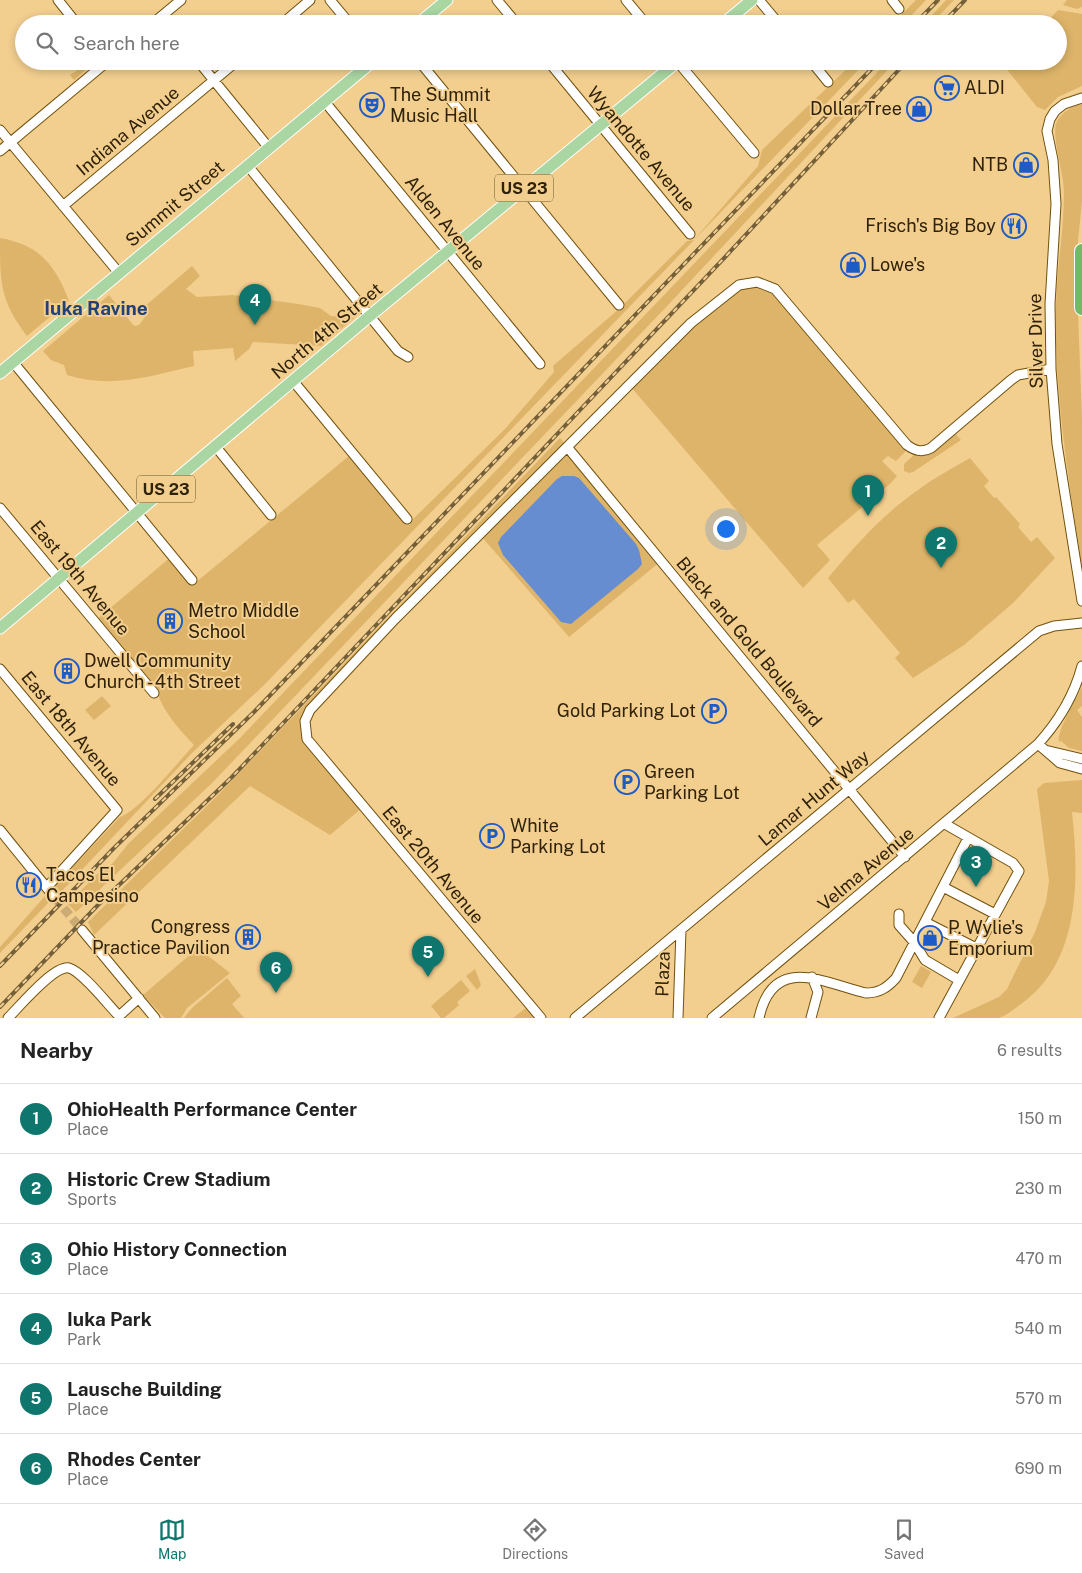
<!DOCTYPE html>
<style>
:root{--surface:#fff;--page:#f6f6f6;--text:#222;--muted:#767676;--line:#e0e0e0;--accent:#0f766e}
body{margin:0;font-family:"Public Sans",sans-serif;background:var(--page);color:var(--text)}
.you{position:absolute;left:725px;top:528px;width:18px;height:18px;margin:-12px;border:4px solid #fff;border-radius:50%;background:#1a73e8;box-shadow:0 0 0 8px #1a73e833}
.badge{display:grid;place-items:center;width:32px;height:32px;border-radius:50%;background:var(--accent);color:#fff;font-size:16px;font-weight:700}
.pin{position:absolute;translate:-50% -41px;filter:drop-shadow(0 1px 2px #0008)}
.pin::after{content:'';position:absolute;top:26px;width:18px;height:15px;background:inherit;clip-path:polygon(0 0,100% 0,50% 100%)}
.list{margin:0;padding:0;list-style:none}
h2{display:flex;justify-content:space-between;align-items:center;height:65px;margin:0;padding:0 20px;font-size:21px}
h2 small{font-size:16px;font-weight:400;color:var(--muted)}
.list li{display:grid;grid-template-columns:32px 1fr auto;gap:15px;align-items:center;box-sizing:border-box;height:70px;padding:0 20px;border-top:1px solid var(--line)}
.list b{display:block;font-size:19px;white-space:nowrap}
.list p{margin:0;font-size:16px;white-space:nowrap;color:var(--muted)}
.list em{font-size:16px;font-style:normal;color:var(--muted)}
.icon{flex:none;width:28px;height:28px;fill:none;stroke:currentColor;stroke-width:2;stroke-linecap:round;stroke-linejoin:round}
.map{position:relative;flex:none;width:1082px;height:1018px;overflow:hidden}
.search{position:absolute;background:var(--surface);box-shadow:0 2px 8px #0003;left:15px;right:15px;top:15px;height:55px;display:flex;align-items:center;gap:12px;box-sizing:border-box;padding:0 18px;border-radius:28px;color:var(--muted);font-size:19px}
.sheet{height:485px;background:var(--surface)}
nav{display:flex;justify-content:space-around;align-items:center;box-sizing:border-box;height:70px;border-top:1px solid var(--line);background:var(--surface);font-size:14px;color:var(--muted)}
nav a{display:grid;justify-items:center;gap:2px}
nav .on{color:var(--accent)}
.map>svg:first-child{display:block}
.green{fill:#ddb469}
.water{fill:#668dd0}
.lines{fill:none;stroke-linecap:round;stroke-linejoin:round}
.minor-tunnel{stroke:#cbac74;stroke-width:9;stroke-dasharray:9 4.5;stroke-linecap:butt}
.minor-casing{stroke:#71510c;stroke-width:11}
.major-casing{stroke:#fff;stroke-width:13}
.highway-casing{stroke:#fff;stroke-width:16}
.minor{stroke:#fff;stroke-width:9}
.major{stroke:#a9d6a2;stroke-width:11}
.highway{stroke:#70bb64;stroke-width:14}
.rail-casing{stroke:#745f38;stroke-width:4}
.rail{stroke:#f2ce8f;stroke-width:2;stroke-dasharray:5.5;stroke-linecap:butt}
.labels{text-anchor:middle;stroke-width:4;stroke-linejoin:round;paint-order:stroke}
.shield{fill:#f2ce8f;stroke:#6a5630;stroke-width:1}
.shield-label{font-size:16px;font-weight:bold;fill:#302208}
.poi-label{font-size:18px;fill:#302208;stroke:#f2ce8f;text-anchor:start}
.street-label{font-size:18px;fill:#302208;stroke:#f2ce8f}
.neighbourhood-label{font-size:19px;font-weight:bold;fill:#224178;stroke:#f2ce8f}
</style>
<div class="map">
<svg width="1082" height="1018" viewBox="0 0 1082 1018">
<rect width="100%" height="100%" fill="#f2ce8f"/>
<path class="green" d="M916 0H926L903 24H892Z
M946 0H954L931 24H924Z
M1067 0H1082V7L1077 9 1063 5Z
M1058 10 1082 14V86L1058 97 1045 110 1037 107 1005 67 1010 61H1058V24H1045Z
M91 61H96L74 80 70 75Z
M855 61H867L264 685 193 752 60 893 55 886 120 817C139 811 179 761 194 745 179 729 164 713 157 692L95 621 172 556 195 583 349 456 407 525 505 429 554 372 553 366 620 308 687 241 694 240 758 166 762 150Z
M888 61H896L668 305 213 782 76 912 68 904 96 875 112 864 128 844 240 738Z
M1082 104V201L1076 260 1082 419V567C1069 481 1054 393 1056 306 1057 268 1064 230 1064 192 1064 174 1052 138 1056 124 1059 114 1072 106 1082 104Z
M0 238C39 245 55 264 69 301L27 336C0 300 0 283 0 238Z
M192 266 200 276 186 289 197 297 233 295 298 304 320 308 331 316 354 318 321 346 253 342 249 349 235 361 233 348 193 351 194 366C150 376 111 389 67 375L64 365 51 360 43 351 109 295 134 326 139 325 149 312 144 307Z
M754 287 774 295 905 449V452L896 461 888 456 882 461 897 476 891 483 817 545 830 560 803 588 631 387 683 336 726 299 740 289Z
M955 433 961 440 913 472 909 473 904 471V464L914 455C932 457 942 445 955 433Z
M560 438 661 561 569 637 481 536 310 710 304 730 363 807 330 835 250 786 94 935 88 922 218 795Z
M970 458 989 481 984 486 994 498 996 497 1020 524 1018 527 1031 542 1037 537 1055 558 1013 603 964 645 913 678 895 658 900 653 854 599 848 603 828 578C855 546 883 514 918 490 934 478 953 468 970 458Z
M1082 686V706L1077 710 1082 717V751L1069 748 1061 741 1059 742C1056 731 1077 699 1082 686Z
M102 696 111 706 94 720 85 710Z
M1082 780V813L1072 812C1079 877 1081 962 1021 1004 1014 1009 1006 1016 998 1018 985 1018 967 1018 953 1018L999 997 1007 989 1035 932 1046 902 1049 881 1037 789 1044 783Z
M45 896 49 902 0 953V947Z
M198 948 230 973 187 1008 181 1018H165L143 995Z
M921 966 931 972 922 988 912 982Z
M475 969 481 985 477 990 466 976Z
M227 978 241 996 232 1004 244 1018H184L192 1008Z
M461 980 470 991 457 1002 459 1005 444 1018H441L431 1006Z
M527 1007 536 1018H513Z"/>
<path class="water" d="M562 476H574L579 478 636 544 639 550 642 564 638 569 571 624 561 622 503 555 498 543 501 537 557 479Z"/>
<g class="lines">
<path class="minor-tunnel" d="M55 898 82 930"/>
<defs>
<path id="minor" d="M58 0 77 24
M330 0 350 24
M497 0 517 24
M626 0 646 24
M759 0 779 24
M892 0 899 9
M152 24 181 0
M282 24 310 0
M198 61 269 148
M419 61 619 305
M548 61 690 234
M677 61 754 153
M811 61 828 82
M1082 98 1064 104 1055 111 1050 119 1047 131 1053 160 1056 204 1050 304 1051 369 1057 444 1082 601
M325 102 540 364
M0 130 119 273
M0 151 108 61
M248 166 398 351 408 357
M63 206 237 61
M13 362 192 580
M294 382 407 519
M216 447 271 515
M568 448 905 857
M0 508 154 693
M0 669 117 810 47 887
M1038 744 1060 763 1082 769
M1045 750 1082 759
M0 830 55 898
M943 887 995 914
M899 914V925L914 942 925 960 959 980
M925 922 976 948
M82 930 155 1018
M8 1018C19 1007 54 965 69 968 83 972 108 1005 119 1016L139 998
M541 1018 307 739 305 721 310 710 395 619 691 323 739 285 757 282 775 289 907 445C915 451 922 453 931 448L1011 380 1018 375 1051 369
M575 1018 1039 631 1054 626 1082 623
M678 1018 681 930
M712 1018 1038 744C1059 721 1074 696 1082 666
M759 1018C773 953 824 983 866 993 879 993 887 988 896 978L968 838
M811 1018 818 992 812 977
M939 1018 1019 871 1013 863 945 824"/>
<path id="major" d="M418 24 447 0
M723 24 752 0
M0 373 373 61
M0 628 366 319 678 61"/>
<path id="highway" d="M1082 251V308"/>
</defs>
<use href="#minor" class="minor-casing"/>
<use href="#major" class="major-casing"/>
<use href="#highway" class="highway-casing"/>
<use href="#minor" class="minor"/>
<use href="#major" class="major"/>
<use href="#highway" class="highway"/>
<defs>
<path id="rail" d="M915 24 938 0
M942 24 965 0
M155 799 233 724
M0 966 114 848 254 712 879 61
M0 1007 97 906 232 777 727 255 907 61"/>
</defs>
<use href="#rail" class="rail-casing"/>
<use href="#rail" class="rail"/>
</g>
<defs>
<symbol id="supermarket-ring" viewBox="-11 -11 22 22"><circle r="9.5" fill="#f2ce8f" stroke="#1d5bc7" stroke-width="1.5"/><path d="M-6-5.5h2.5l.6 2H6L4.5 2H-2.5L-4.4-4H-6ZM-1.5 3.2a1.3 1.3 0 1 0 .1 0ZM3 3.2a1.3 1.3 0 1 0 .1 0Z" fill="#1d5bc7"/></symbol>
<symbol id="theatre-ring" viewBox="-11 -11 22 22"><circle r="9.5" fill="#f2ce8f" stroke="#1d5bc7" stroke-width="1.5"/><path d="M-5-5.5Q0-4 5-5.5V0Q5 5 0 6Q-5 5-5 0ZM-3.3-2.5H-1v1.5H-3.3ZM1-2.5H3.3v1.5H1ZM-2.8 1Q0 5.5 2.8 1Z" fill="#1d5bc7"/></symbol>
<symbol id="shop-ring" viewBox="-11 -11 22 22"><circle r="9.5" fill="#f2ce8f" stroke="#1d5bc7" stroke-width="1.5"/><path d="M-5-2.5h2.3a2.7 3.5 0 0 1 5.4 0H5L5.5 6h-11ZM-1.5-2.5h3a1.5 2.3 0 0 0-3 0Z" fill="#1d5bc7"/></symbol>
<symbol id="restaurant-ring" viewBox="-11 -11 22 22"><circle r="9.5" fill="#f2ce8f" stroke="#1d5bc7" stroke-width="1.5"/><path d="M-5-6h1v4h1v-4h1v4h1v-4h1v5L-1.5 .5V6h-2V.5L-5-1ZM5-6V6H3V1.5H1.5Q1.5-4 5-6Z" fill="#1d5bc7"/></symbol>
<symbol id="building-ring" viewBox="-11 -11 22 22"><circle r="9.5" fill="#f2ce8f" stroke="#1d5bc7" stroke-width="1.5"/><path d="M-4-6H4V6H1V3H-1V6H-4ZM-2.5-4.3h1.7v1.8h-1.7ZM.8-4.3h1.7v1.8H.8ZM-2.5-1h1.7V.8h-1.7ZM.8-1h1.7V.8H.8Z" fill="#1d5bc7"/></symbol>
<symbol id="parking-ring" viewBox="-11 -11 22 22"><circle r="9.5" fill="#f2ce8f" stroke="#1d5bc7" stroke-width="1.5"/><path d="M-3.5-5.5H1a3.5 3.5 0 0 1 0 7H-1V5.5H-3.5ZM-1-3.4V-.6H.8a1.4 1.4 0 0 0 0-2.8Z" fill="#1d5bc7"/></symbol>
</defs>
<g fill-rule="evenodd">
<use href="#supermarket-ring" x="933" y="74" width="28" height="28"/>
<use href="#theatre-ring" x="358" y="91" width="28" height="28"/>
<use href="#shop-ring" x="905" y="95" width="28" height="28"/>
<use href="#shop-ring" x="1012" y="151" width="28" height="28"/>
<use href="#restaurant-ring" x="1000" y="212" width="28" height="28"/>
<use href="#shop-ring" x="839" y="251" width="28" height="28"/>
<use href="#building-ring" x="156" y="607" width="28" height="28"/>
<use href="#building-ring" x="53" y="657" width="28" height="28"/>
<use href="#parking-ring" x="700" y="697" width="28" height="28"/>
<use href="#parking-ring" x="613" y="768" width="28" height="28"/>
<use href="#parking-ring" x="478" y="822" width="28" height="28"/>
<use href="#restaurant-ring" x="15" y="871" width="28" height="28"/>
<use href="#building-ring" x="234" y="923" width="28" height="28"/>
<use href="#shop-ring" x="916" y="924" width="28" height="28"/>
</g>
<g class="labels">
<g class="shield">
<rect x="495" y="174.5" width="58" height="27" rx="4"/>
<rect x="137" y="475.5" width="58" height="27" rx="4"/>
</g>
<g class="shield-label">
<text x="524" y="194">US 23</text>
<text x="166" y="495">US 23</text>
</g>
<g class="poi-label">
<text x="964" y="94">ALDI</text>
<text x="390" y="101">The Summit<tspan x="390" dy="21">Music Hall</tspan></text>
<text x="902" y="115" text-anchor="end">Dollar Tree</text>
<text x="1008" y="171" text-anchor="end">NTB</text>
<text x="996" y="232" text-anchor="end">Frisch's Big Boy</text>
<text x="870" y="271">Lowe's</text>
<text x="188" y="617">Metro Middle<tspan x="188" dy="21">School</tspan></text>
<text x="84" y="667">Dwell Community<tspan x="84" dy="21">Church - 4th Street</tspan></text>
<text x="696" y="717" text-anchor="end">Gold Parking Lot</text>
<text x="644" y="778">Green<tspan x="644" dy="21">Parking Lot</tspan></text>
<text x="510" y="832">White<tspan x="510" dy="21">Parking Lot</tspan></text>
<text x="46" y="881">Tacos El<tspan x="46" dy="21">Campesino</tspan></text>
<text x="230" y="933" text-anchor="end">Congress<tspan x="230" dy="21">Practice Pavilion</tspan></text>
<text x="948" y="934">P. Wylie's<tspan x="948" dy="21">Emporium</tspan></text>
</g>
<g class="street-label">
<text transform="translate(128 131) rotate(-40)" y="6">Indiana Avenue</text>
<text transform="translate(641 149) rotate(50)" y="6">Wyandotte Avenue</text>
<text transform="translate(175 204) rotate(-40)" y="6">Summit Street</text>
<text transform="translate(445 223) rotate(51)" y="6">Alden Avenue</text>
<text transform="translate(327 331) rotate(-40)" y="6">North 4th Street</text>
<text transform="translate(1036 341) rotate(-91)" y="6">Silver Drive</text>
<text transform="translate(80 578) rotate(50)" y="6">East 19th Avenue</text>
<text transform="translate(749 642) rotate(50)" y="6">Black and Gold Boulevard</text>
<text transform="translate(71 729) rotate(50)" y="6">East 18th Avenue</text>
<text transform="translate(814 798) rotate(-40)" y="6">Lamar Hunt Way</text>
<text transform="translate(433 865) rotate(50)" y="6">East 20th Avenue</text>
<text transform="translate(866 869) rotate(-40)" y="6">Velma Avenue</text>
<text transform="translate(663 974) rotate(-88)" y="6">Plaza</text>
</g>
<g class="neighbourhood-label">
<text x="96" y="315">Iuka Ravine</text>
</g>
</g>
</svg>
<div class="you"></div>
<div class="pin badge" style="left:868px;top:516px">1</div>
<div class="pin badge" style="left:941px;top:568px">2</div>
<div class="pin badge" style="left:976px;top:887px">3</div>
<div class="pin badge" style="left:255px;top:325px">4</div>
<div class="pin badge" style="left:428px;top:977px">5</div>
<div class="pin badge" style="left:276px;top:993px">6</div>
<div class="search"><svg class="icon" aria-label="search" viewBox="0 0 24 24"><circle cx="10" cy="10" r="6"/><path d="M15 15l6 6"/></svg>Search here</div>
</div>
<section class="sheet">
<h2>Nearby<small>6 results</small></h2>
<ul class="list">
<li><span class="badge">1</span><div><b>OhioHealth Performance Center</b><p>Place</p></div><em>150 m</em></li>
<li><span class="badge">2</span><div><b>Historic Crew Stadium</b><p>Sports</p></div><em>230 m</em></li>
<li><span class="badge">3</span><div><b>Ohio History Connection</b><p>Place</p></div><em>470 m</em></li>
<li><span class="badge">4</span><div><b>Iuka Park</b><p>Park</p></div><em>540 m</em></li>
<li><span class="badge">5</span><div><b>Lausche Building</b><p>Place</p></div><em>570 m</em></li>
<li><span class="badge">6</span><div><b>Rhodes Center</b><p>Place</p></div><em>690 m</em></li>
</ul>
</section>
<nav>
<a class="on"><svg class="icon" aria-label="map" viewBox="0 0 24 24"><path d="M3 6l6-2 6 2 6-2v14l-6 2-6-2-6 2zM9 4v14M15 6v14"/></svg>Map</a>
<a><svg class="icon" aria-label="directions" viewBox="0 0 24 24"><path d="M12 3l9 9-9 9-9-9zM9 14v-3h6M13 9l2 2-2 2"/></svg>Directions</a>
<a><svg class="icon" aria-label="saved" viewBox="0 0 24 24"><path d="M7 4h10v16l-5-4-5 4z"/></svg>Saved</a>
</nav>
